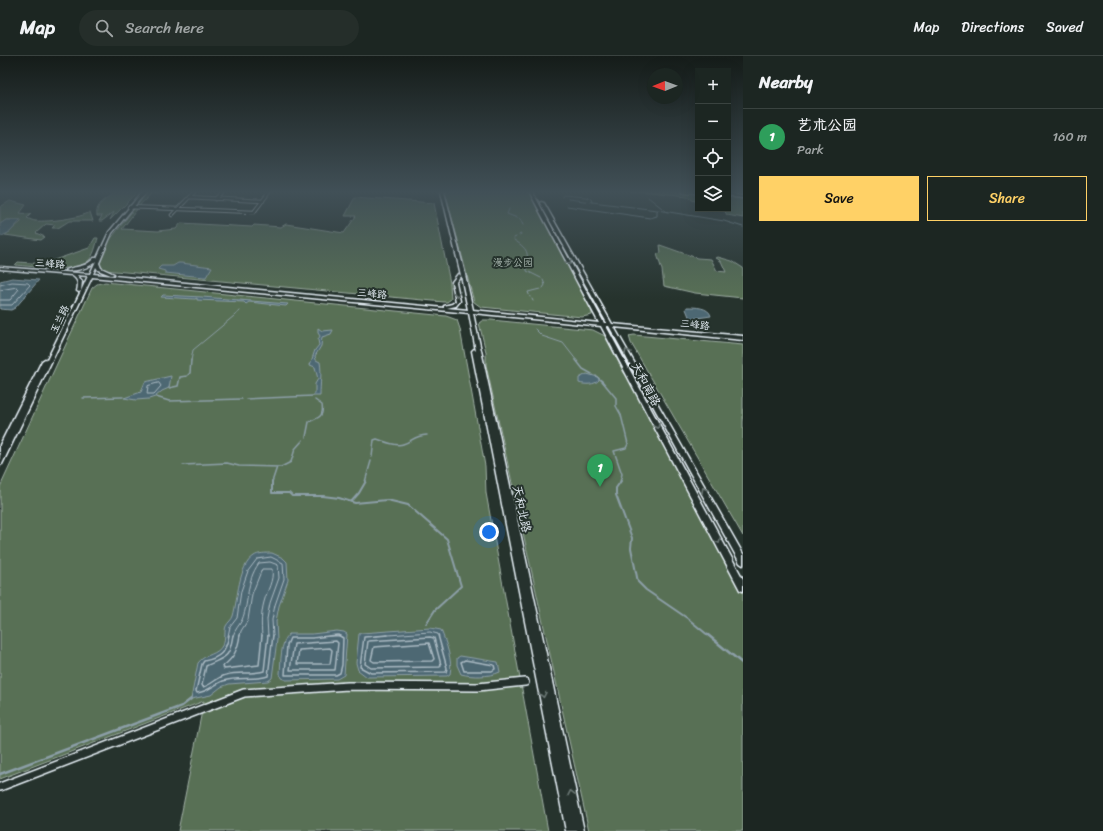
<!DOCTYPE html>
<meta charset="utf-8">
<style>
:root{--surface:#1c2622;--page:#252e2a;--text:#f1f3f6;--muted:#a0a5a5;--line:#3a4340;--accent:#ffd166}
body{margin:0;font-family:Sriracha,"LXGW WenKai TC",sans-serif;background:var(--page);color:var(--text)}
.controls{position:absolute;right:12px;top:12px;display:grid;overflow:hidden;border-radius:0px;box-shadow:0 4px 16px #0002}
.controls button{width:36px;height:36px;display:grid;place-items:center;padding:0;border:0;border-bottom:1px solid var(--line);background:var(--surface);color:var(--text);font:20px sans-serif}
.compass{position:absolute;left:647px;top:12px;width:36px;height:36px;border-radius:50%;background:var(--surface);box-shadow:0 4px 16px #0002;rotate:269deg}
.you{position:absolute;left:489px;top:476px;width:14px;height:14px;margin:-10px;border:3px solid #fff;border-radius:50%;background:#1a73e8;box-shadow:0 0 0 6px #1a73e833}
.badge{display:grid;place-items:center;width:26px;height:26px;border-radius:50%;background:var(--accent);color:#fff;font-size:13px;font-weight:700}
.pin{position:absolute;translate:-50% -33px;filter:drop-shadow(0 1px 2px #0008)}
.pin::after{content:'';position:absolute;top:21px;width:14px;height:12px;background:inherit;clip-path:polygon(0 0,100% 0,50% 100%)}
.list{margin:0;padding:0;list-style:none}
h2{display:flex;justify-content:space-between;align-items:center;height:52px;margin:0;padding:0 16px;font-size:17px}
h2 small{font-size:13px;font-weight:400;color:var(--muted)}
.list li{display:grid;grid-template-columns:26px 1fr auto;gap:12px;align-items:center;box-sizing:border-box;height:56px;padding:0 16px;border-top:1px solid var(--line)}
.list b{display:block;font-size:15px;white-space:nowrap}
.list p{margin:0;font-size:13px;white-space:nowrap;color:var(--muted)}
.list em{font-size:13px;font-style:normal;color:var(--muted)}
.actions{display:flex;gap:8px;padding:12px 16px}
.actions a{flex:1;padding:9px 0;border:1px solid var(--accent);border-radius:0px;text-align:center;font-size:14px;color:var(--accent)}
.actions .main{background:var(--accent);color:#111}
.icon{flex:none;width:22px;height:22px;fill:none;stroke:currentColor;stroke-width:2;stroke-linecap:round;stroke-linejoin:round}
.map{position:relative;flex:none;width:743px;height:775px;overflow:hidden}
header{display:flex;align-items:center;gap:24px;box-sizing:border-box;height:56px;padding:0 20px;background:var(--surface);border-bottom:1px solid var(--line)}
header strong{font-size:19px}
nav{display:flex;gap:22px;margin-inline-start:auto;font-size:14px}
.search{width:280px;height:36px;background:var(--page);display:flex;align-items:center;gap:10px;box-sizing:border-box;padding:0 14px;border-radius:22px;color:var(--muted);font-size:15px}
main{display:flex}
aside{flex:1;background:var(--surface)}
.map>svg:first-child{display:block}
.green{fill:#597054;stroke:#a0b0a6}
.water{fill:#4e6873;stroke:#8c9fa8}
.lines{fill:none;stroke-linecap:round;stroke-linejoin:round}
.shore-far1{stroke:#aabac3;stroke-width:1}
.shore{stroke:#aabac3;stroke-width:1.5}
.stream-far3{stroke:#8c9fa8;stroke-width:1}
.stream-far2{stroke:#8c9fa8;stroke-width:1.5}
.stream-far1{stroke:#8c9fa8;stroke-width:2}
.stream{stroke:#8c9fa8;stroke-width:2.5}
.street-far1-casing{stroke:#e8f1f8;stroke-width:4.5}
.street-casing{stroke:#e8f1f8;stroke-width:10}
.secondary-casing{stroke:#e8f1f8;stroke-width:3}
.street-far1{stroke:#26332d;stroke-width:2.5}
.street{stroke:#26332d;stroke-width:7}
.secondary{fill:#26332d;fill-rule:evenodd}
.oneway{stroke:#6a7674}
.labels{text-anchor:middle;stroke-width:4;stroke-linejoin:round;paint-order:stroke}
.far-park-label{font-size:10px;fill:#afbdb6;stroke:#26332d}
.far-street-label{font-size:10px;fill:#e8f1f8;stroke:#26332d}
.street-label{font-size:12px;fill:#e8f1f8;stroke:#26332d}
</style>
<header>
<strong>Map</strong>
<div class="search"><svg class="icon" aria-label="search" viewBox="0 0 24 24"><circle cx="10" cy="10" r="6"/><path d="M15 15l6 6"/></svg>Search here</div>
<nav><a>Map</a><a>Directions</a><a>Saved</a></nav>
</header>
<main>
<div class="map">
<svg width="743" height="775" viewBox="0 0 743 775">
<rect width="100%" height="100%" fill="#26332d"/>
<filter id="ink" filterUnits="userSpaceOnUse"><feTurbulence type="fractalNoise" baseFrequency=".025" numOctaves="2"/><feDisplacementMap in="SourceGraphic" scale="8" xChannelSelector="R" yChannelSelector="G"/><feConvolveMatrix kernelMatrix="1 2 1 2 8 2 1 2 1" color-interpolation-filters="sRGB"/></filter>
<g filter="url(#ink)">
<path class="green" d="M116 135H139L110 164 114 156 102 165H99L102 160H97C95 146 108 144 116 135Z
M148 135H179L178 136 160 135 157 138 152 137 141 148 122 173 158 175 176 173 181 167 252 171 254 169 281 171 286 168 344 177 356 160H345L355 141 434 147 450 227 451 243 447 246H444L104 214 99 210 109 185Z
M445 135H529L592 254V259L582 261 481 251 474 246Z
M630 135H671L698 138V146L692 144 688 140 650 136Z
M728 141 743 143V162L727 159 724 154 718 153H728Z
M10 145 26 149 20 157 31 158 27 162C30 163 33 165 36 165 48 166 81 162 90 156L93 165H69L58 172H52L55 169 46 168 36 177 45 181 41 184 5 179 21 166V164H6L0 168V151Z
M95 182H98C96 189 94 200 88 205 75 218 33 210 15 209L18 206 43 208 89 192Z
M660 189 697 202 711 203 717 215 726 216 721 205 716 202 718 201 732 205 743 212V242L695 237 664 230 662 214 657 198 661 197Z
M105 226 446 260 457 264 460 273 485 410 486 437 548 775H178L204 645 0 723V431L92 232 97 228Z
M483 264H491L593 274 605 280 624 317 633 327 743 534V775H589L486 309V296L479 267Z
M634 279 743 289V480L631 287 629 280Z"/>
<path class="water" d="M6 164H21L10 176 0 181V168Z
M178 207H181L212 211 206 221H204L165 217V215L158 213 161 210H173Z
M12 222 39 224 15 252 11 254 0 253V225Z
M163 239 202 241 288 248 286 250 249 246 246 248 244 246 197 244V242L195 243 161 241Z
M687 251C695 251 709 251 711 260L690 263 686 253Z
M318 272 322 275 333 274 331 278 322 281 321 290 315 300 316 304 320 306C322 317 320 328 320 340H313L315 337V328L318 323 315 311 310 309 315 294 319 289 318 284 320 280 318 277Z
M587 318 598 321 599 324C595 329 585 329 579 327V322Z
M171 320 169 332 162 335 155 341 149 343 136 344 124 342 141 336 145 326Z
M272 497 283 502 287 506 288 524 279 550 276 565 277 584 272 622 268 625 229 628 221 631 211 639 191 643 198 607C205 597 218 600 223 588 226 582 224 575 226 570 228 566 232 564 233 560 238 543 238 510 254 500 258 497 266 497 272 497Z
M430 572 441 574C446 587 453 605 450 618L447 620 370 621H367L358 614 356 607 359 578 361 577Z
M337 575 344 576 347 578 344 619 337 623 286 624 281 622 280 618C281 606 280 587 289 578H312Z
M460 600 498 606 500 616C489 621 472 621 461 618L457 609V602Z"/>
<g class="lines">
<path class="shore-far1" d="M0 229 12 226 28 227 30 229 12 249H0
M0 234 17 231 19 233 10 244H0
M159 327 161 330 154 338H147L148 330Z
M228 580 230 571 237 562 241 535 248 515 257 503 271 501 283 507 284 523 275 549 272 564 273 580
M233 580C235 573 239 570 242 564 250 544 245 527 259 507L270 506 278 509 279 522 270 547 267 563 268 580
M240 580 241 575 248 564 252 538 262 513H272C274 525 267 534 264 546 261 557 261 568 262 580
M328 580H340
M375 580 430 576 438 578 439 580"/>
<path class="shore" d="M229 579C226 596 220 602 204 605L202 608 196 635 197 637C208 636 213 629 223 625 238 620 253 625 268 620L273 579
M233 579C229 604 226 600 206 610L202 629 203 631C212 629 217 621 226 619 238 615 251 619 264 615L268 579
M240 579C238 593 234 602 223 610L224 613 259 609 262 579
M337 579 312 582H290L287 589 285 619H336L340 617 342 609 343 582 338 579
M388 579 364 581 360 611 371 617 446 616 447 612 438 579
M430 581 434 582 441 609 440 611 371 612 365 608 368 585Z
M336 585 338 587 335 614H290L294 588Z
M429 587 434 603 432 605 374 606 371 604 374 591Z
M330 592 332 594 330 608H297L299 594Z
M465 604 494 609 495 613 492 615H464L461 606Z"/>
<path class="stream-far3" d="M562 141 563 139 586 141 591 143 592 146
M648 141 667 156
M568 143 657 154 724 165 743 171
M567 150 650 162 657 160V155L659 154
M509 153 507 158 520 163 523 169
M519 179 521 178
M514 182 516 181
M514 184C531 195 527 197 527 215L541 222
M543 224 545 229 543 232
M530 241 528 236 540 233
M532 243 533 245
M535 273 542 280 563 287 577 305
M191 305 193 294 240 255"/>
<path class="stream-far2" d="M576 304 583 313 592 318
M596 320 602 325 616 342V350L621 359 628 388 626 392 614 395 622 418 620 426
M169 332 178 330 180 321 187 320 190 317 191 304
M156 341 169 345 242 343
M83 342 123 341
M246 343 313 340
M306 381 309 366C319 361 324 361 322 349L315 344
M372 401 374 384 377 383C384 385 395 391 403 388 413 385 413 380 427 379
M183 409 227 407 239 410 281 411 291 406 295 393 303 384
M272 426 277 411
M365 426 371 405"/>
<path class="stream-far1" d="M272 425V437H289L292 440H323L339 442 355 447 387 444 408 449 447 483 461 530 435 554 426 568
M621 425 616 432V439L632 482 631 492 638 526 646 534 687 562 709 580
M351 446 359 437 366 425"/>
<path class="stream" d="M708 579 743 608
M0 718 182 650 191 643"/>
<defs>
<path id="street-far1" d="M189 141 263 145
M216 143 225 135
M129 151 254 156 270 135
M172 159 195 135"/>
<path id="street" d="M0 731 244 637 348 630 478 631 525 626"/>
<path id="secondary" d="M143 135H147L112 177 99 207 101 212 114 218 111 219 98 214 96 211 93 218 444 252V250L452 248 456 245 452 226 458 218 461 219 441 135H444L464 214 473 254 599 267 529 135H532L604 267H607L540 147 541 146 544 147 612 268 743 280V284L614 271 743 498V509L740 507 609 270H606L743 523V535L740 534 601 270 473 257 584 775H566L472 295 474 293 476 295 469 257 92 221 3 406 2 408 0 409V400L1 397H0V389L42 305 45 303 47 304 81 235 79 236 77 235C79 227 78 223 71 219L0 213V211L90 218 96 205C88 213 78 214 68 215L66 214C77 209 84 213 94 202H97L109 176ZM77 219 88 220 81 235 82 225ZM461 219 468 254 447 252 456 250 460 245 456 226Z
M683 135H698V137L685 136Z
M728 138 743 140V142L728 140Z"/>
</defs>
<use href="#street-far1" class="street-far1-casing"/>
<use href="#street" class="street-casing"/>
<use href="#secondary" class="secondary-casing"/>
<use href="#street-far1" class="street-far1"/>
<use href="#street" class="street"/>
<use href="#secondary" class="secondary"/>
</g>
<defs><path id="oneway-chevron" d="M-2-3.5L2.5 0L-2 3.5" fill="none" stroke-width="1.6" stroke-linecap="round" stroke-linejoin="round"/></defs>
<g class="oneway">
<use href="#oneway-chevron" transform="translate(569 206) rotate(62)"/>
<use href="#oneway-chevron" transform="translate(457 238) rotate(80)"/>
<use href="#oneway-chevron" transform="translate(627 296) rotate(-119)"/>
<use href="#oneway-chevron" transform="translate(657 370) rotate(62)"/>
<use href="#oneway-chevron" transform="translate(704 434) rotate(-119)"/>
<use href="#oneway-chevron" transform="translate(718 485) rotate(62)"/>
<use href="#oneway-chevron" transform="translate(543 639) rotate(79)"/>
<use href="#oneway-chevron" transform="translate(571 737) rotate(-102)"/>
</g>
</g>
<linearGradient id="sky" x2="0" y2="1"><stop stop-color="#151c19"/><stop offset="0.56" stop-color="#415057"/><stop offset="1" stop-color="#415057" stop-opacity="0"/></linearGradient>
<rect width="743" height="243" fill="url(#sky)"/>
<g class="labels">
<g class="far-park-label">
<text x="513" y="210">漫步公园</text>
</g>
<g class="far-street-label">
<text transform="translate(50 207) rotate(4)" y="4">三峰路</text>
<text transform="translate(372 237) rotate(5)" y="4">三峰路</text>
<text transform="translate(59 263) rotate(-64)" y="4">玉兰路</text>
<text transform="translate(695 268) rotate(6)" y="4">三峰路</text>
</g>
<g class="street-label">
<text transform="translate(646 328) rotate(62)" y="4">天和南路</text>
<text transform="translate(522 453) rotate(78)" y="4">天和北路</text>
</g>
</g>
</svg>
<div class="controls">
<button>+</button>
<button>−</button>
<button><svg class="icon" aria-label="locate" viewBox="0 0 24 24"><circle cx="12" cy="12" r="6"/><path d="M12 2v4M12 18v4M2 12h4M18 12h4"/></svg></button>
<button><svg class="icon" aria-label="layers" viewBox="0 0 24 24"><path d="M12 4l9 5-9 5-9-5zM3 14l9 5 9-5"/></svg></button>
</div>
<svg class="compass" viewBox="-18 -18 36 36"><path d="M0-13l5 13h-10z" fill="#e53935"/><path d="M0 13l5-13h-10z" fill="#a0a5a5"/></svg>
<div class="you"></div>
<div class="pin badge" style="left:600px;top:431px;background:#2e9e5b">1</div>
</div>
<aside>
<h2>Nearby<small></small></h2>
<ul class="list">
<li><span class="badge" style="background:#2e9e5b">1</span><div><b>艺术公园</b><p>Park</p></div><em>160 m</em></li>
</ul>
<div class="actions"><a class="main">Save</a><a>Share</a></div>
</aside>
</main>
